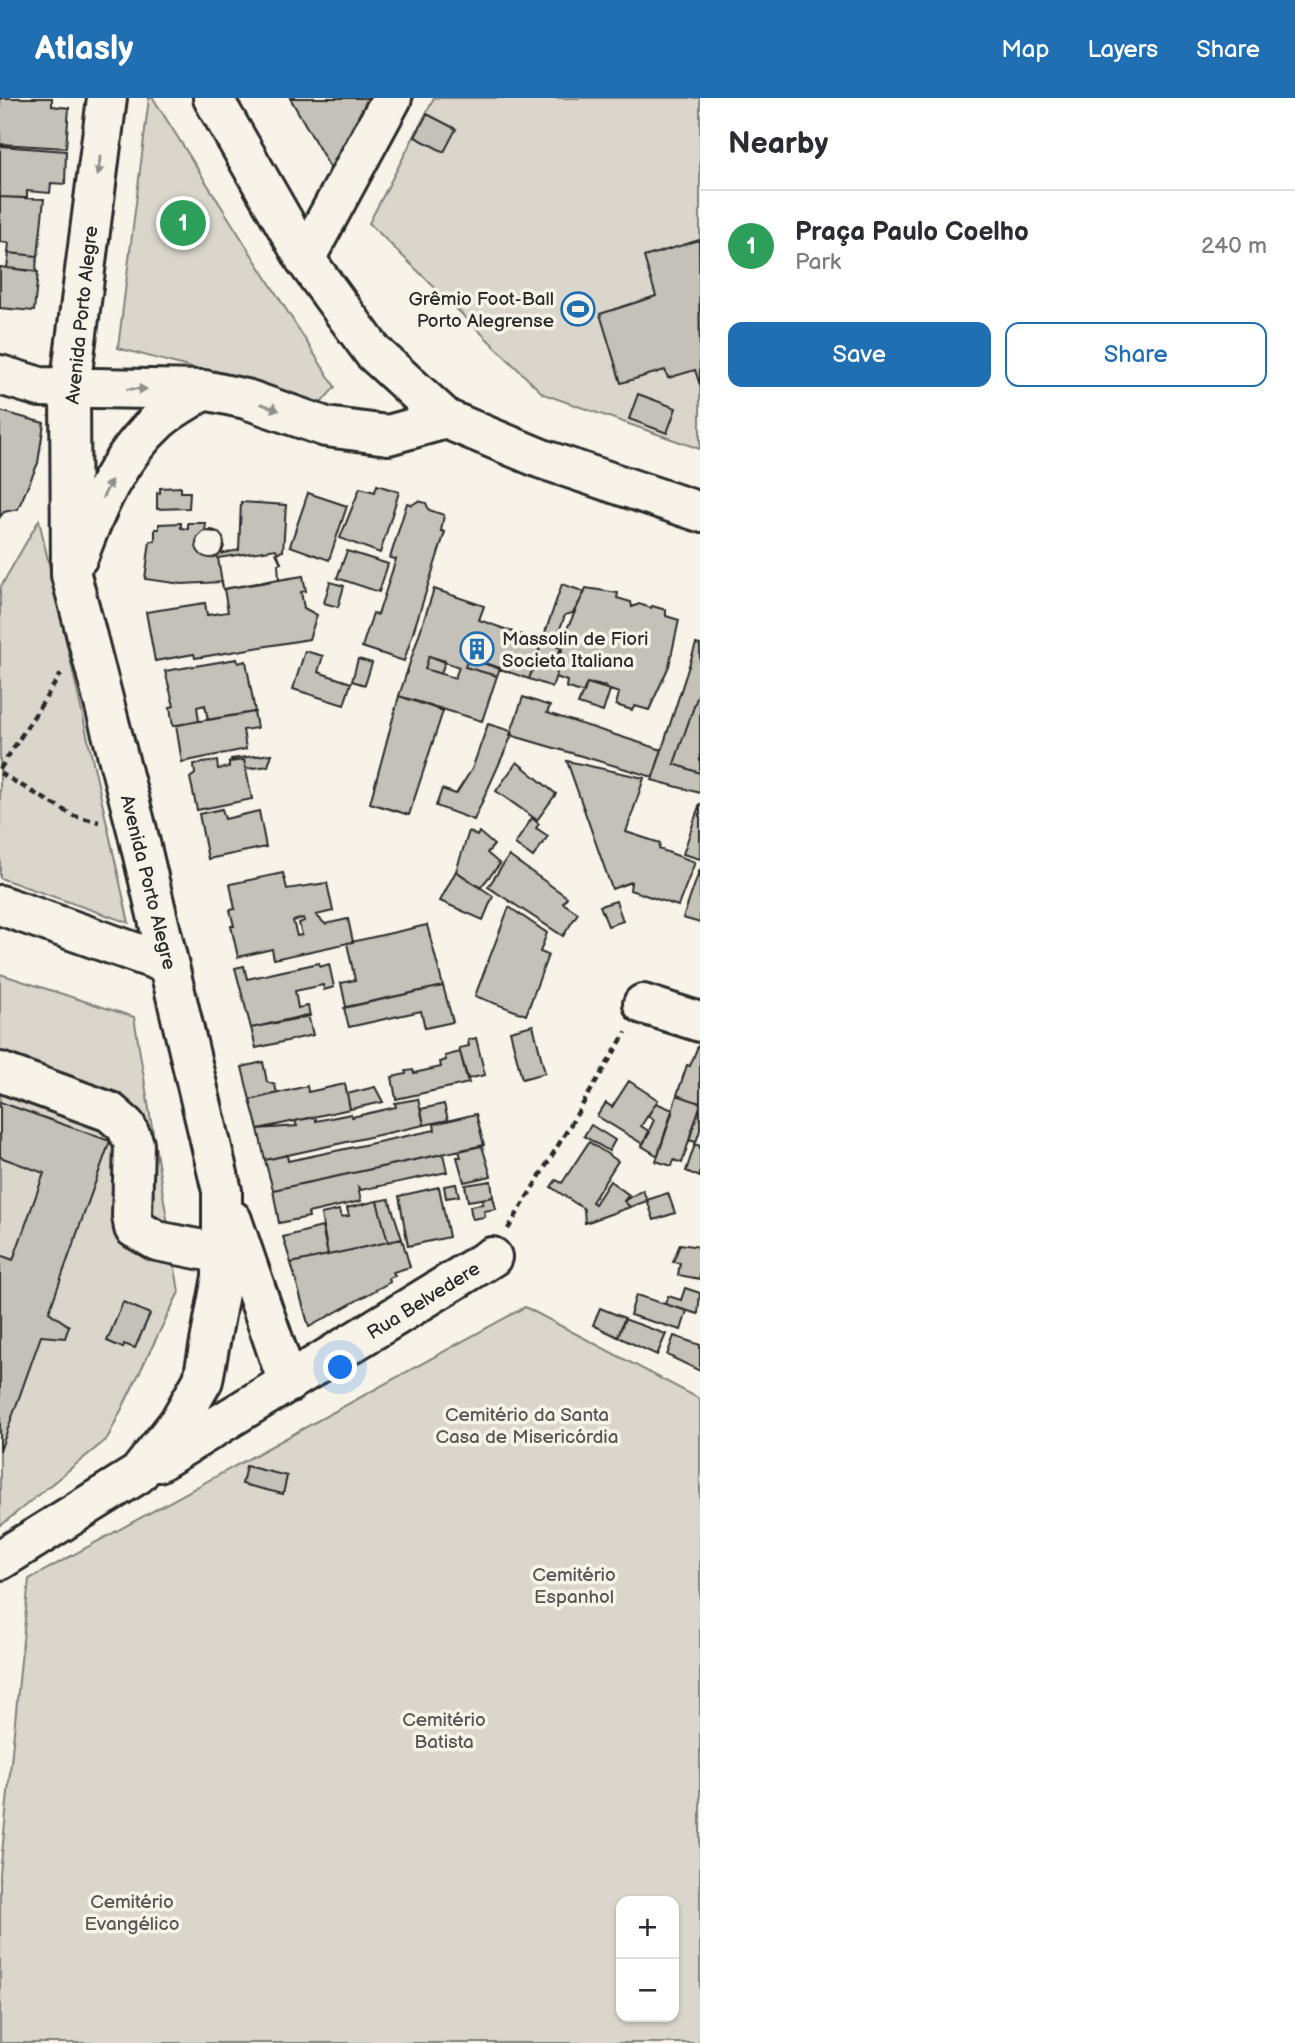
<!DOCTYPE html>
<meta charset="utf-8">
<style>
:root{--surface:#fff;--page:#f2f2f3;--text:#2b2b33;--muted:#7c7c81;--line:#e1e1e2;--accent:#1f6fb2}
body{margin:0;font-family:"Balsamiq Sans",sans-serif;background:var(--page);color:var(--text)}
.controls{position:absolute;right:21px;bottom:21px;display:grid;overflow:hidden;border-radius:14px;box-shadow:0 2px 5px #0004}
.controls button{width:63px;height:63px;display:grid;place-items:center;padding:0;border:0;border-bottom:2px solid var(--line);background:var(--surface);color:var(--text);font:35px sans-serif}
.you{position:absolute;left:341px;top:1270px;width:24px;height:24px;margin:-18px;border:5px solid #fff;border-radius:50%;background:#1a73e8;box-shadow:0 0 0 10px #1a73e833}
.badge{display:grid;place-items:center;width:46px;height:46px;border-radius:50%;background:var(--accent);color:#fff;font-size:23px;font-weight:700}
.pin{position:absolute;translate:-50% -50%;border:4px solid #fff;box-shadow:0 2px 7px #0006}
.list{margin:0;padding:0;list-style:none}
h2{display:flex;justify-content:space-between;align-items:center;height:91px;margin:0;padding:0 28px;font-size:30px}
h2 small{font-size:23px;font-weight:400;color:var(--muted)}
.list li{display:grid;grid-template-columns:46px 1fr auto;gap:21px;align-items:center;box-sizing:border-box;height:112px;padding:0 28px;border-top:2px solid var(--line)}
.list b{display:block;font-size:26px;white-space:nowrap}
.list p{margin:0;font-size:23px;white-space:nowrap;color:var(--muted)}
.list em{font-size:23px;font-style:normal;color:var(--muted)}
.actions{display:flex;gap:14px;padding:21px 28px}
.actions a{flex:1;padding:16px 0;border:2px solid var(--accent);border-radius:14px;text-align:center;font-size:24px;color:var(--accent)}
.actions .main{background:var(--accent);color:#fff}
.map{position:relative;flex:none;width:700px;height:1945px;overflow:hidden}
header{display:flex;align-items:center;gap:42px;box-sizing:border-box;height:98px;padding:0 35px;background:var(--accent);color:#fff}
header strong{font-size:33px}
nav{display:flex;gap:38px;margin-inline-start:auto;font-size:24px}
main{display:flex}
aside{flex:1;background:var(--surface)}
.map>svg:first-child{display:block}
.green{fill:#dad6cc;stroke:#82807c;stroke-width:2;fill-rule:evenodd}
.building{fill:#c4c1b9;stroke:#2b2b2b;stroke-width:2;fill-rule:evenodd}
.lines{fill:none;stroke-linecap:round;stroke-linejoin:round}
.minor-casing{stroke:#2b2b2b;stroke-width:44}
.path{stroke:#2b2b2b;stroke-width:4.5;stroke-dasharray:7 5;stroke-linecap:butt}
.minor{stroke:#f7f3e8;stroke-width:38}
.oneway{fill:#918f8a}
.labels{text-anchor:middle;stroke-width:7;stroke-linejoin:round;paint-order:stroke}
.poi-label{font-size:19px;fill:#2b2b2b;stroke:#f7f3e8;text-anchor:end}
.street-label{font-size:19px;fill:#2b2b2b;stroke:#f7f3e8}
.park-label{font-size:19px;fill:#575653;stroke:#f7f3e8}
</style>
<header>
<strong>Atlasly</strong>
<nav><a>Map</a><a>Layers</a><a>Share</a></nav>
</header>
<main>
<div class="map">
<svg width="700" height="1945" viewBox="0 0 700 1945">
<rect width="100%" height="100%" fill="#f7f3e8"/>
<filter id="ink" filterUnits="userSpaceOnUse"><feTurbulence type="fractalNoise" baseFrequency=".0143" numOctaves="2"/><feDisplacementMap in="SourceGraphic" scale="14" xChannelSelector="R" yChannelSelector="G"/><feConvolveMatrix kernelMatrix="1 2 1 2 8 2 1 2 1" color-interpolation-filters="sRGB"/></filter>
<g filter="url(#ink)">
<path class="green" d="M149 0H153L335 289 321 305 118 250Z
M434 0H700V351L543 296 369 125Z
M39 422 129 825 0 780V490Z
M0 876 134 919 179 1194 107 1341 0 1428Z
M525 1209 700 1301V1945H0V1776L29 1481ZM621 1803H674V1919H621Z"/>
<path class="building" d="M0 0H52V8L69 10 66 50 0 46Z
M290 0H370L332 73Z
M427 16 456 31 444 54 415 39Z
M0 48 66 53 65 86 51 85 50 95 27 93V100L0 99Z
M0 99 44 101 38 158 8 155 9 145 0 144Z
M699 142 700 287 695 272 668 280 665 272 621 285 600 216 656 198 644 159Z
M9 155 37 158 36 173 7 170Z
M0 169 38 174 34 213 0 210Z
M638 296 676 310 667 335 629 321Z
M0 313 44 325 38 365 18 411 4 414 0 419Z
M377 387 399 394 380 455 340 440 360 390 375 394Z
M181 389V394H190L189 410 157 411V395H160V390Z
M308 395 347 408 329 462 290 448Z
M418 403 426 405 429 412 444 417 441 433 445 434 404 563 362 549 373 515 378 517 396 461 390 460 407 405 412 407Z
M241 404 286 407 283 453 276 455 281 465 278 466 279 481 223 491 222 484 182 486 145 481 150 443H155V431H159V426L181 425V430L188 431V425H206L205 433 218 434 223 440 224 446 220 456 239 452Z
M196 446a14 14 0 1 1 28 0a14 14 0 1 1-28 0Z
M276 451 281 465 278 466 279 481 223 491 218 460Z
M347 453 388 466 379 494 337 480Z
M303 478 306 493 301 494 304 510 317 517 309 541 195 560 194 556 155 563 146 514 205 505 207 517 228 514 224 491Z
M330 484 344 488 338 509 324 505Z
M562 486 585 494 573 515 565 517 554 547 561 549 557 561 561 563 552 589 529 581Z
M586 490 618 495 617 500 631 504 632 509 639 506 651 510 652 508 666 512V518L679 522 669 568 649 612 635 608 632 612 616 607 619 595 607 591 606 588 587 585 584 595 566 589 567 583 556 579 566 533Z
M434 491 484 508 479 522 542 544 529 581 468 560 465 569 497 578 482 623 399 598ZM429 558 459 569 455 580 425 571Z
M696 546 700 547V591L674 666 700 675V695L652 682Z
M305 553 323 558 318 574 351 585 344 607 293 591Z
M429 558 445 563 441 576 425 571Z
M468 560 500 570 497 578 465 569Z
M237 561 238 565 246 563 255 614 208 622 205 607 197 609 199 623 173 628 170 609 174 608 165 573Z
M358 561 372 565 365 587 352 583Z
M587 585 610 592 603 614 578 606Z
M700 591V675L674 666Z
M399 598 443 613 409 717 370 705Z
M523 599 550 608 547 615 662 652 653 679 510 637Z
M254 614 257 630 243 632 246 651 182 664 176 627Z
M488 626 511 633 512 637 474 722 436 708 442 691 456 696 472 671Z
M272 656 268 668 246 671 244 662 231 663V661Z
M244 662 252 701 197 712 190 680 195 676 194 666 217 663 218 671 229 669V664Z
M567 663 644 680 626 734 660 745 659 751 695 764 678 808 630 792 631 784 612 791Z
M517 664 556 696 537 722 496 693Z
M700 705V761L683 756Z
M222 711 225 721 259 713 266 749 208 761 199 716Z
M532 720 539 726 536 730 548 738 533 759 515 746Z
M469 733 477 738 479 734 494 747 487 755 500 766 480 790 456 773Z
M509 758 567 799 563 805 578 815 563 838 488 789Z
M700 771V825L683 820Z
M456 773 493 798 483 822 440 803Z
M283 775 287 791 327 785 333 813 316 817 325 826 348 821 353 844 274 861 272 851 238 859 231 828H234L230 812 235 811 230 786ZM303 820 304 823 299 825 302 837 297 838 293 823Z
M616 803 623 823 608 828 600 808Z
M509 809 547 835 540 854 548 857 526 917 475 898Z
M427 827 443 888 346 909 341 885 355 882 347 845Z
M319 865 320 869 329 866 334 889 324 892 323 887 295 893 298 910 308 908 310 918 251 930 235 870 244 868 247 881Z
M443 888 453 924 425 930 421 913 349 929 344 910Z
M308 917 313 937 256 950 251 930Z
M533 927 545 975 522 981 510 933Z
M476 940 485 977 467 981 459 950 469 948 468 942Z
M698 948 700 949V1005L677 997 687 967 690 968Z
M460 954 469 985 396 1001 392 979 406 976V973L413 972 414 975 441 969 440 964 446 962 445 958Z
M263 964 267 984 275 987 277 995 250 1002 242 969Z
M629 983 658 1002 641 1028 650 1034 643 1046 597 1018 606 1005 612 1009Z
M345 986 350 1011 258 1031 250 1002 307 988 308 994Z
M375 989 383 1004 350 1011 347 996Z
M677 997 700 1005V1008L682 1065 674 1062 672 1068 656 1063Z
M418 1001 424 1027 265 1062 258 1031 297 1028 295 1023 316 1019V1023L351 1016 352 1019 396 1009 395 1005Z
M0 1004 110 1043 49 1214 69 1228 65 1240 41 1238 0 1353V1157L13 1162 44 1075 0 1059Z
M656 1005 673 1012 658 1058 642 1048 654 1022 648 1018Z
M444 1006 448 1022 424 1027 421 1011Z
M700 1008V1032L696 1044 689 1042Z
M476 1016 484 1047 273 1092 265 1062 287 1057 288 1063 435 1032 434 1026Z
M591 1027 615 1042 609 1053 584 1038Z
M589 1044 618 1063 592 1104 595 1106 610 1083 629 1097 624 1103 630 1109 585 1125 584 1111 551 1089 556 1082 562 1085Z
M695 1046 700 1048V1079L686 1073Z
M482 1048 491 1078 464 1084 457 1059H461L459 1053Z
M443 1056 447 1074 361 1092 358 1089 361 1103 308 1115 309 1119 279 1125 273 1092Z
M491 1083 493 1099 468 1103 465 1087Z
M456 1086 459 1098 446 1100 444 1088Z
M439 1089 449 1139 408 1148 399 1098Z
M643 1092 647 1103 630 1109 624 1103Z
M668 1095 675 1115 654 1122 647 1102Z
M493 1099 496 1111 484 1113 485 1119 472 1121 470 1108 483 1106 482 1101Z
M389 1101 402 1141 388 1144 377 1103Z
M377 1103 388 1144 328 1157 321 1116 339 1112 341 1119 349 1118 347 1110Z
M322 1129 328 1157 291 1165 283 1139Z
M402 1141 410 1169 393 1174 395 1178 389 1180 390 1184 309 1229 291 1165Z
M680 1146 700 1149V1181L678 1177 680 1165 673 1164Z
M685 1190 700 1195 698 1216 665 1206 668 1198 681 1202Z
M636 1197 687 1213 681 1232 630 1217Z
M123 1204 150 1216 135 1250 124 1246 123 1250 107 1243Z
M600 1210 625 1220 618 1239 593 1227Z
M624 1221 666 1236 657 1257 618 1239Z
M674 1238 700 1247V1273L667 1257Z
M246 1368 287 1378 283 1396 242 1386Z"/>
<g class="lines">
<defs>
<path id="minor" d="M213 0 305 161 373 254 446 321 542 361 700 414
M305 161 392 0
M0 277 40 289 204 292 246 301 326 329 388 337 446 321
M78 459C97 408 118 359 159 322 172 310 189 302 204 292
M0 807 168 866
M643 906 700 924
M0 974 110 1014 126 1028 134 1046 132 1118 134 1130 157 1143 223 1156
M232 1122 288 1285
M158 1364 492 1159
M0 1462 138 1376 179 1324 203 1282 222 1179V1093L137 732 71 477 70 290 107 0"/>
</defs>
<use href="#minor" class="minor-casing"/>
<path class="path" d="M0 671 61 576
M0 675 74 718 99 724
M508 1131 626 934"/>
<use href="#minor" class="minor"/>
</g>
<defs><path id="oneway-solid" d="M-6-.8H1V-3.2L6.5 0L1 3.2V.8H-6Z" transform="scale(1.75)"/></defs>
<g class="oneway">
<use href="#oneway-solid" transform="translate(99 68) rotate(97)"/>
<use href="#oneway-solid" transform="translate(137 291) rotate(1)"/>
<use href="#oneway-solid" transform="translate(270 309) rotate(20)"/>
<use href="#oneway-solid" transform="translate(107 391) rotate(-64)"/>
</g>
</g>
<defs>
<symbol id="stadium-ring" viewBox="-11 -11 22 22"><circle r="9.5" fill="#f7f3e8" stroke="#1f6fb2" stroke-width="1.5"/><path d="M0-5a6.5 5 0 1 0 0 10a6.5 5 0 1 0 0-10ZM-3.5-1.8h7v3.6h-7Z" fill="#1f6fb2"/></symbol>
<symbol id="building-ring" viewBox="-11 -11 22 22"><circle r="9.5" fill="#f7f3e8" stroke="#1f6fb2" stroke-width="1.5"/><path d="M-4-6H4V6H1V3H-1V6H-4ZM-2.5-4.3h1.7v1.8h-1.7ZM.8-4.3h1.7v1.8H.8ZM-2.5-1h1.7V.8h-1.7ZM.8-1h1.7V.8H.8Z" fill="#1f6fb2"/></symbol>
</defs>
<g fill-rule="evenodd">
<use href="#stadium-ring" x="559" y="192" width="38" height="38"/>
<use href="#building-ring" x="458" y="532" width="38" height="38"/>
</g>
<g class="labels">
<g class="poi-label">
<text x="554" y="207">Grêmio Foot-Ball<tspan x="554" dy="22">Porto Alegrense</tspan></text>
<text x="502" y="547" text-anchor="start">Massolin de Fiori<tspan x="502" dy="22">Societa Italiana</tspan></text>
</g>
<g class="street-label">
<text transform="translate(81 217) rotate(-84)" y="7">Avenida Porto Alegre</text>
<text transform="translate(149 784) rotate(76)" y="7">Avenida Porto Alegre</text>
<text transform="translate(423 1202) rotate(-32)" y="7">Rua Belvedere</text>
</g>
<g class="park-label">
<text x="527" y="1323">Cemitério da Santa<tspan x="527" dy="22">Casa de Misericórdia</tspan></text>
<text x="574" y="1483">Cemitério<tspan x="574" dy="22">Espanhol</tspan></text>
<text x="444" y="1628">Cemitério<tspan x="444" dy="22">Batista</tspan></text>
<text x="132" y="1810">Cemitério<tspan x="132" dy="22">Evangélico</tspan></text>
</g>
</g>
</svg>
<div class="controls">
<button>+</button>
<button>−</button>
</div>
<div class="you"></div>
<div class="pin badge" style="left:183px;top:125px;background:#2e9e5b">1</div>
</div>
<aside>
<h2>Nearby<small></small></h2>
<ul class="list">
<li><span class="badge" style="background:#2e9e5b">1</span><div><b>Praça Paulo Coelho</b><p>Park</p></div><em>240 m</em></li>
</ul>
<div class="actions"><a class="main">Save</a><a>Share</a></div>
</aside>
</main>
